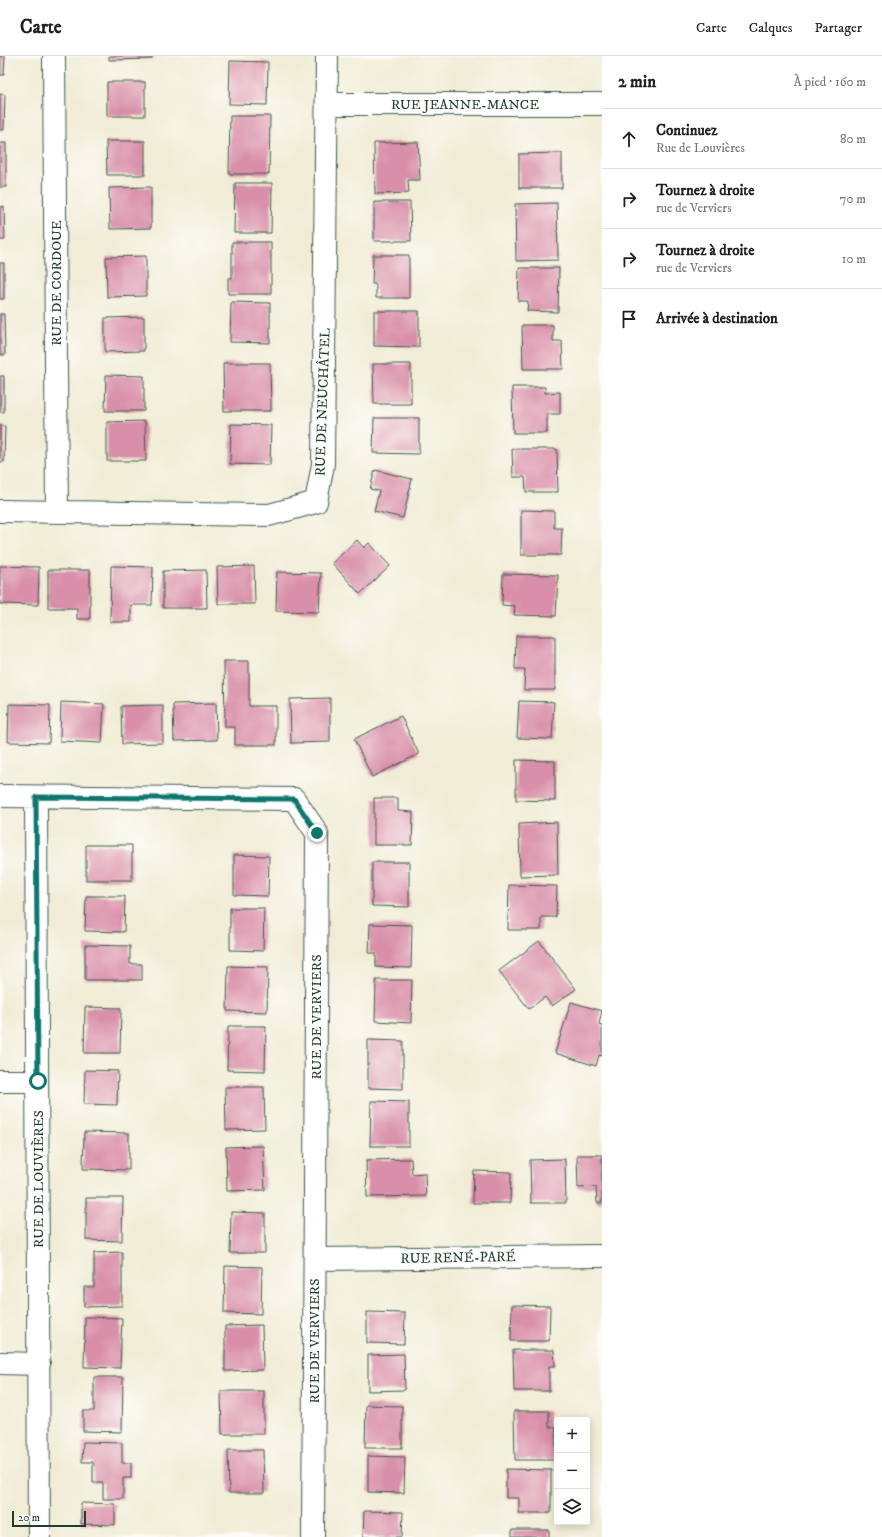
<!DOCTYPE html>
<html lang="fr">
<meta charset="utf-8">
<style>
:root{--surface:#fff;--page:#f6f6f6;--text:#202124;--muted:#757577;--line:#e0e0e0}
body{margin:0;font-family:"IM FELL DW Pica",serif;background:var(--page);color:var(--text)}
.controls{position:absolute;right:12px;bottom:12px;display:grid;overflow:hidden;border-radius:4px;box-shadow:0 2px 10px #0003}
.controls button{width:36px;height:36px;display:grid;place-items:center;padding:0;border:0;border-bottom:1px solid var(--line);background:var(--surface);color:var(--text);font:20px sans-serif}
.scale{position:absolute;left:12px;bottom:10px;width:74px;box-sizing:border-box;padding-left:4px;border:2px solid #1f3d34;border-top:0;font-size:11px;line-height:14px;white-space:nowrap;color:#1f3d34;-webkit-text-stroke:3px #fdfcf7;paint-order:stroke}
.stop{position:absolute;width:12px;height:12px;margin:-9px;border:3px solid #0f766e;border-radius:50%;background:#fff}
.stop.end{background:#0f766e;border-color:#fff;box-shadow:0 1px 4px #0008}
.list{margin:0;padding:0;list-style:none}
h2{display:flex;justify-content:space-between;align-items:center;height:52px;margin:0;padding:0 16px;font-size:17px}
h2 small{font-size:13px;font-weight:400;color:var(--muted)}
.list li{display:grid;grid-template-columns:26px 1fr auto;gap:12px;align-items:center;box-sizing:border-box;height:60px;padding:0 16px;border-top:1px solid var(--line)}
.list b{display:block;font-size:15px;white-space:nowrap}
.list p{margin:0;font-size:13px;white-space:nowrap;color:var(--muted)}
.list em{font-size:13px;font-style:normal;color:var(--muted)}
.icon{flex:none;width:22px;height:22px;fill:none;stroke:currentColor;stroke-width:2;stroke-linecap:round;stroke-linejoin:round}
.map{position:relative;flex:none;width:602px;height:1481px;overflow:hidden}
header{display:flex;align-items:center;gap:24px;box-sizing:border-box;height:56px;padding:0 20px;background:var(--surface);border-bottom:1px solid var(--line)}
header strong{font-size:19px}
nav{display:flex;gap:22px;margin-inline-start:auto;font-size:14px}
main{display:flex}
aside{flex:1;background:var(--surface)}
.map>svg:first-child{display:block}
.building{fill:#d98fa9}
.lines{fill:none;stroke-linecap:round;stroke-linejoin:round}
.minor-casing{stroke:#3e574c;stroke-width:24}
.minor{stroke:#fff;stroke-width:22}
.route{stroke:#0f766e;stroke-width:5}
.labels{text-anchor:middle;stroke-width:3;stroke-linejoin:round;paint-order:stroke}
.street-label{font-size:14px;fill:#1f3d34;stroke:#fdfcf7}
</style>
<header>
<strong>Carte</strong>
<nav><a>Carte</a><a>Calques</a><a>Partager</a></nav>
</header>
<main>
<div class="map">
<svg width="602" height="1481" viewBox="0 0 602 1481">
<rect width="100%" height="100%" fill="#fdfcf7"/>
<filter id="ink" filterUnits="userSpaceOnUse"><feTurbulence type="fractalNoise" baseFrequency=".025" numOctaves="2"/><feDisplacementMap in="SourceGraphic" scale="8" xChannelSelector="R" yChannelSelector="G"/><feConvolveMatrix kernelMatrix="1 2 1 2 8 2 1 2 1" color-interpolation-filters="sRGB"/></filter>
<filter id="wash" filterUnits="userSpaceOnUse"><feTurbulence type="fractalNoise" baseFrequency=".012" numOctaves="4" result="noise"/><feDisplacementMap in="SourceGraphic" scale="16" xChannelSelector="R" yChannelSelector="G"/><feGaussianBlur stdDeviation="0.9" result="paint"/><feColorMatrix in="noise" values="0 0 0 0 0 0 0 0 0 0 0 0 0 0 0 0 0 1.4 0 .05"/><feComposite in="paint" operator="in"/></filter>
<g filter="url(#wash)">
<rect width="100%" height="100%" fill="#f0ecd6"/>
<g id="blocks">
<path class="building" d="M0 0H5L4 19H0Z
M109 0H152V3L109 4Z
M230 5 268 6 267 49 229 48Z
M107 26H145V60H107Z
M0 38 5 39 4 74H0Z
M230 60H270L269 118H229Z
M106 85H145V119H107Z
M418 86 420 124H408L409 137 375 138 374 87Z
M0 87H6V131H0Z
M562 97V132H519V98Z
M235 127H272L271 177H234Z
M151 131V172L110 173 109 132Z
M374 146H410L411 185H374Z
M557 147 558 204 516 205 515 148Z
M4 150 5 184H0V151Z
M232 186H271V238H228V222H232Z
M373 199H409V242H376V228H372Z
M146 200V240L107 241 106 201Z
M0 207H4V243H0Z
M519 212H559L558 256 527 255 528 245H518Z
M231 246 270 247V287L230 286Z
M374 255H419V291L374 290Z
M0 258H4L5 299H0Z
M144 261V295L105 296V262Z
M522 269H553V285H562L563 313H523Z
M223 307H270L271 355H224Z
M373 308H411V348H374Z
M106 319 144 320V355H105Z
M0 320H4V356H0Z
M512 331H545V337L560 336V358H547V377H513Z
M374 362H419V398L373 397Z
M145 365 146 405H107V366Z
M231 368 271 369 270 409 230 408Z
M0 370H5L4 406H0Z
M512 393H557L558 436H526L525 421H513Z
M375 414 412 423 403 462 374 455 379 435 370 433Z
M521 454 554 455V472H562L561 499H521Z
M357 484 364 492 369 487 390 510 360 538 332 507Z
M0 510 39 511 38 549 0 548Z
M111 510 153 511 152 549H131V566H110Z
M254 510 255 548H218L217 511Z
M48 514H90V563H77V552H48Z
M206 514 207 552H163V515Z
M277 516 321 517 319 556 276 555Z
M503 518 558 519 556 560 514 559 515 550 502 549Z
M516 580H555V634H524L525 613H515Z
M224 605H249V650H276V689H235V671H225Z
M330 642V686L291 687 290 643Z
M519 645 554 646 552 683 517 682Z
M61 646 104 648 102 687 60 685Z
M216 647 217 684 174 685 173 648Z
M9 648 50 649 49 687 8 686Z
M163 649V687L122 688 121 650Z
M401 660 419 698 372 721 354 683Z
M516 704 555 705V745L516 744Z
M374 742H398V755L413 756 412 789H374Z
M557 766 558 819 520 820 519 768Z
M86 789H132V824H86Z
M234 799 269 800 268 840 234 839Z
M372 806H409V851L372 850Z
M509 829 557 830 556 861H541V874H508Z
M86 840H125L124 876 85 875Z
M230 852H264L263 895 230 894Z
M370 868 412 869 411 912 376 911V897H369Z
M539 885 576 933 552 950 545 941 529 953 499 915Z
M85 889 130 890V908H142V924H85Z
M228 910 268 911 267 956 227 955Z
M376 924H412L411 967 375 965Z
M571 946 602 955 599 968 602 969V1000L599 999 596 1010 555 997Z
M85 951 121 952 120 997H84Z
M228 970H266L265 1015 227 1014Z
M368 984 403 985V1033L368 1032Z
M85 1014 118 1015 117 1049 84 1048Z
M225 1031H264L265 1073 226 1074Z
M371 1045 409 1046V1090H370Z
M84 1076 129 1077V1114L83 1113Z
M263 1090 265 1134 227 1135 226 1091Z
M577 1099H602V1147H597L596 1131 578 1132Z
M411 1103 412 1118 425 1117 426 1140 367 1141 366 1104Z
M565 1103 566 1147H531L530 1104Z
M474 1115 511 1116 510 1147H473Z
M86 1142H123L122 1185 86 1184Z
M231 1156 265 1157V1197H230Z
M122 1196V1250L84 1251V1231H94V1197Z
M225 1210 262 1211 261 1258 224 1257Z
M512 1249 550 1250 549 1285H511Z
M367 1256 405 1257 404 1288 367 1287Z
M85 1261 122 1262 120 1312 84 1311Z
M262 1269 263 1314 225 1315V1270Z
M513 1294H554L555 1310H549V1335H514Z
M404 1298 405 1334 368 1335V1299Z
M94 1321H123L122 1376 83 1375V1355H94Z
M221 1335H264V1378H222Z
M366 1349 402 1350V1392H365Z
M514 1355H549V1371H556V1404H515Z
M83 1386 122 1387V1407H131V1422H123V1443H103V1427H93V1406H82Z
M228 1394H263L264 1437H229Z
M368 1400 405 1401 404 1437 368 1436Z
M506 1413 551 1414V1457H519V1442H506Z
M81 1447 115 1448V1469L81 1468Z
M364 1455 403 1456 402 1481H363Z
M512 1474H549V1481H512Z"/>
</g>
</g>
<g filter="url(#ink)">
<use href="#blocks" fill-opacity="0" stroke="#3e574c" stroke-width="1"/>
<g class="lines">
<defs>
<path id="minor" d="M54 0 57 455
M327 48H602
M0 455 269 459 316 446 323 408 327 0
M0 740 294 743 317 777 313 1481
M36 741 39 1481
M0 1025H37
M315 1203 602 1200
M0 1307 39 1308"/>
</defs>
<use href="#minor" class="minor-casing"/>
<use href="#minor" class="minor"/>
</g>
</g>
<g class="lines" filter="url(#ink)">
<path class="route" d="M38 1025 36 741 294 743 317 777"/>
</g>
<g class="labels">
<g class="street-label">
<text x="465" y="53">RUE JEANNE-MANCE</text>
<text transform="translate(56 227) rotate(-90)" y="5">RUE DE CORDOUE</text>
<text transform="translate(322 346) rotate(-88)" y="5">RUE DE NEUCHÂTEL</text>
<text transform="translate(316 961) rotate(-90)" y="5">RUE DE VERVIERS</text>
<text transform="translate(38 1123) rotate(-90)" y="5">RUE DE LOUVIÈRES</text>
<text transform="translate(458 1201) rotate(-1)" y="5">RUE RENÉ-PARÉ</text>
<text transform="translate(314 1285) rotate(-90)" y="5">RUE DE VERVIERS</text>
</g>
</g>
</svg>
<div class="controls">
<button>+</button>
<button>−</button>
<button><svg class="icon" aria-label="layers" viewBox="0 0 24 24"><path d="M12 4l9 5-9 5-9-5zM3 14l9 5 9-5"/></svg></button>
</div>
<div class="scale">20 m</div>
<div class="stop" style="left:38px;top:1025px"></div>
<div class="stop end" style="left:317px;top:777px"></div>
</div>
<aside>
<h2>2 min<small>À pied · 160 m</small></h2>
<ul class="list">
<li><svg class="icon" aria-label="ahead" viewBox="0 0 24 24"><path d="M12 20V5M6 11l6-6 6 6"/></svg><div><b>Continuez</b><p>Rue de Louvières</p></div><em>80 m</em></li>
<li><svg class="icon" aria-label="right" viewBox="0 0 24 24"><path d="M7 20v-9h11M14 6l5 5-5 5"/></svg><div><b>Tournez à droite</b><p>rue de Verviers</p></div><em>70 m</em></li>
<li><svg class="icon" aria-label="right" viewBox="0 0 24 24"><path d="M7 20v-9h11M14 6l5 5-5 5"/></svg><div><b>Tournez à droite</b><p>rue de Verviers</p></div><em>10 m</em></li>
<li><svg class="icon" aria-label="arrive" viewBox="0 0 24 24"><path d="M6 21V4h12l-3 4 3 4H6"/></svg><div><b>Arrivée à destination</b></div></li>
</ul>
</aside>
</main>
